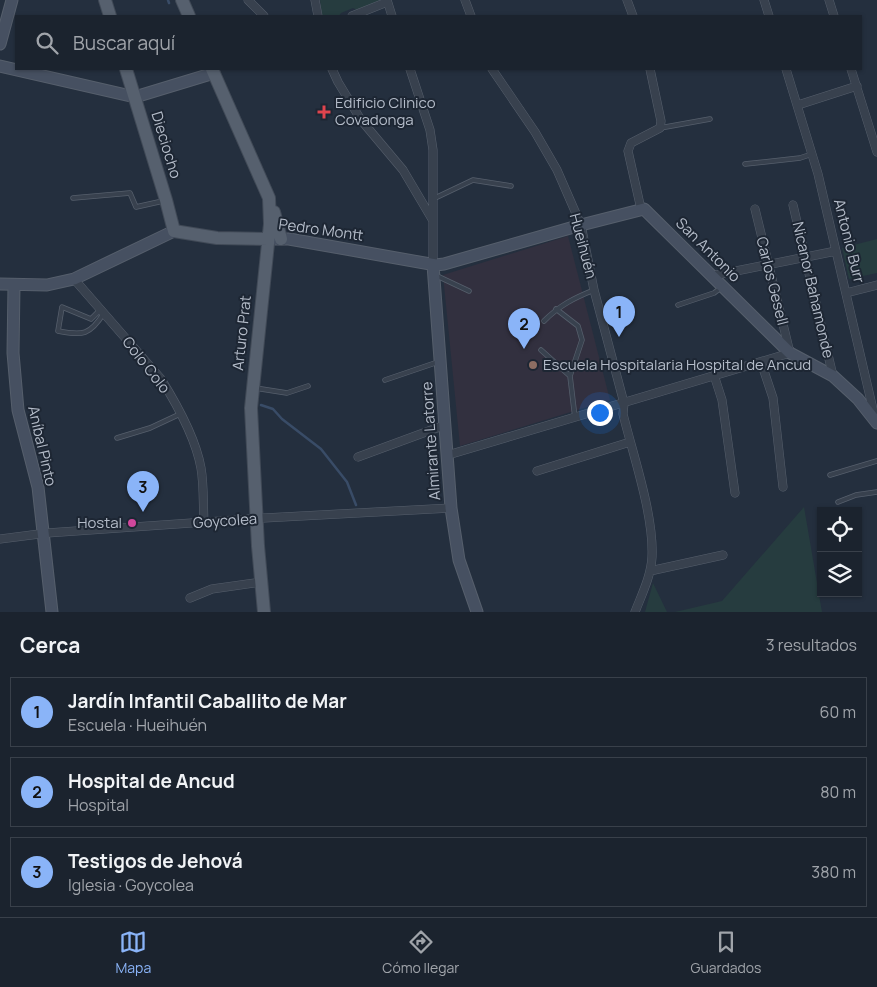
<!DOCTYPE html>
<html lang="es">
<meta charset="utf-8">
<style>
:root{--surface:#1b232e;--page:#242b36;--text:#f1f3f6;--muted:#a0a4aa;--line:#39404a;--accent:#8ab4f8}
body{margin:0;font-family:Manrope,sans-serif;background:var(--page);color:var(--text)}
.controls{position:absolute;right:15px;bottom:15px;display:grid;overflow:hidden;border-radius:0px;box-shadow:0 1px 4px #0004}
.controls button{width:45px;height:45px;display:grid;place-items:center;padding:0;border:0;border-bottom:1px solid var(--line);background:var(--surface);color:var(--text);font:25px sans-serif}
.you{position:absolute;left:599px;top:412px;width:18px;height:18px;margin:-12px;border:4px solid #fff;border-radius:50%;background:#1a73e8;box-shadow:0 0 0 8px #1a73e833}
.badge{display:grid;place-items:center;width:32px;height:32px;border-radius:50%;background:var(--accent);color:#111;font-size:16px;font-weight:700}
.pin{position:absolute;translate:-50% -41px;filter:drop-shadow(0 1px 2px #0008)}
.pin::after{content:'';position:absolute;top:26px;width:18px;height:15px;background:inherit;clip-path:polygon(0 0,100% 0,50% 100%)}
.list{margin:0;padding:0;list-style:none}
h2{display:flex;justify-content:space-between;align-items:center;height:65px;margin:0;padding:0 20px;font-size:21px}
h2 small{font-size:16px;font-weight:400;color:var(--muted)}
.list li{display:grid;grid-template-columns:32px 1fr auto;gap:15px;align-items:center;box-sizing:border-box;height:70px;margin:0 10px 10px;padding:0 10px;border:1px solid var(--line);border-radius:0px}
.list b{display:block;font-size:19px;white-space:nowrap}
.list p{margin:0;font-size:16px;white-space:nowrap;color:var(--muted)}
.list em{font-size:16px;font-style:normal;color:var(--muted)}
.icon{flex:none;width:28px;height:28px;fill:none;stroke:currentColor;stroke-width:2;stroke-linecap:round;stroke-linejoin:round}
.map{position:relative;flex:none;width:877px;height:612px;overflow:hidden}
.search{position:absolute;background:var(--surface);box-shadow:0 1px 4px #0004;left:15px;right:15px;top:15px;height:55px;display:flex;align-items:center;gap:12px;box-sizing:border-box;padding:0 18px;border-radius:0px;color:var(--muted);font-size:19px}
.sheet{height:305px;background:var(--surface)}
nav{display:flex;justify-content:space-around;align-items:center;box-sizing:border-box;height:70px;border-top:1px solid var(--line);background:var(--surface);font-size:14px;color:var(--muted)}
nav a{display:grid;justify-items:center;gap:2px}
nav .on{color:var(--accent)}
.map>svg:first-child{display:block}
.medical{fill:#32303f}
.green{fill:#263c3f}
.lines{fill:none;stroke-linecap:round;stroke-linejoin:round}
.stream{stroke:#394c67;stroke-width:2.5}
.lane-casing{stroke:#565f6c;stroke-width:5.5}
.street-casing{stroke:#565f6c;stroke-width:9}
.secondary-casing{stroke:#565f6c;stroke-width:13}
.primary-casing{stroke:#414a57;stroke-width:14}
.lane{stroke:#38414e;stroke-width:4}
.street{stroke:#38414e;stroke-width:8}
.secondary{stroke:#465061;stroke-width:11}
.primary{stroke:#56606e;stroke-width:12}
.health-dot{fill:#e0444e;stroke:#1d2633;stroke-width:2}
.education-dot{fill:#8d6e63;stroke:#1d2633;stroke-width:2}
.hotel-dot{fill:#d1479c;stroke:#1d2633;stroke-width:2}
.labels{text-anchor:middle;stroke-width:4;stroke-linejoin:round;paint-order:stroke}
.poi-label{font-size:15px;fill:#b4bcc9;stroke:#1d2633;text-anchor:start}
.street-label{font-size:15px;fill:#b4bcc9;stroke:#1d2633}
</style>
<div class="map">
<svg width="877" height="612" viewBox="0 0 877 612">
<rect width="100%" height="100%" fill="#242f3e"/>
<path class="medical" d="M568 236 610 400 460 446 443 275Z"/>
<path class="green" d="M320 0H380L357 10 353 8 341 13 339 16H322Z
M877 239V273L849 279 842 248Z
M804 507 822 612H675L722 601Z
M653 583 667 612H645Z"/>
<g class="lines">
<path class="stream" d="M168 0 169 3
M261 405 273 409 282 419 321 449 347 482 356 505"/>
<defs>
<path id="lane" d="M660 128 710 119
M745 164 800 158 812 154
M73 198 130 193 136 207 163 201
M433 199 473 180 511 186
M435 275 469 291
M678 305 714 293 722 287
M101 309 91 319 62 307 58 331C83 336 90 335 104 313
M556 309 578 326 582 340 570 376
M544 321C560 305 574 298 594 290
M541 350 570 376 575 418
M385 380 438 362
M255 388 287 393 308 386
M117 438 150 428 180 414
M830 475 877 461
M838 502 856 495 877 492"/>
<path id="street" d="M248 0 264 16
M315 0 318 16
M387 0 392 16
M465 0 471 16
M627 0 633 16
M764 0 769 16
M829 0 834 16
M352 16 387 2
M332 69 338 82 361 120 403 170 432 219
M410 69 430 130 433 150V265
M492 69 535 132 557 170 581 225 594 290 624 403 623 414C633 455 654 515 652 557 651 576 642 594 635 612
M786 69 818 174 875 418
M851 69 877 152
M798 105 857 86
M793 205 833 376
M641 209 628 151 631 143 660 128 661 121 650 69
M711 276 836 251
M74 279 161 379C176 403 196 440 201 468 204 485 203 505 204 522
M846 293 877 285
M761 362 773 398 783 487
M714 375 722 400 735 493
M448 455 790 353 755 209
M358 457 445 425
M537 471 630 442
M0 539 47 533 264 518 451 508
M650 571 723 555
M190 598 212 589 261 582"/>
<path id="secondary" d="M0 44 12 0
M0 66 135 97 214 73
M272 239H289L436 265 444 264 581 225 644 209 790 353 833 376 858 399 877 423
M433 265 451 508 459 560 477 612
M0 284 47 285 74 279 174 231
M14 285 13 353 18 410 38 487 52 612"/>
<path id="primary" d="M105 0 110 16
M182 0 189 16
M126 69 166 200 174 231 217 238 268 239
M212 69 269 198 270 224 251 408 258 546 264 612
M274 212 281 239"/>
</defs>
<use href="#lane" class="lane-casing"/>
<use href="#street" class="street-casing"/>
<use href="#secondary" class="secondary-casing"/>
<use href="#primary" class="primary-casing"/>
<use href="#lane" class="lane"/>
<use href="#street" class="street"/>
<use href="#secondary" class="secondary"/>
<use href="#primary" class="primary"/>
</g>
<path class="health-dot" d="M321.5 104.5h5v5h5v5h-5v5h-5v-5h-5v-5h5z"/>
<circle class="education-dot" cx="533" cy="365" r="5"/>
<circle class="hotel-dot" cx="132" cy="523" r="5"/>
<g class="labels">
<g class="poi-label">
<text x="335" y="108">Edificio Clinico<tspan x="335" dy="17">Covadonga</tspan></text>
<text x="543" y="370">Escuela Hospitalaria Hospital de Ancud</text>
<text x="122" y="528" text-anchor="end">Hostal</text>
</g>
<g class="street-label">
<text transform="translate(166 145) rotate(73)" y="5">Dieciocho</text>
<text transform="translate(321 230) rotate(8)" y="5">Pedro Montt</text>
<text transform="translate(849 241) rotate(76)" y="5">Antonio Burr</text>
<text transform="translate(583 246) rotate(75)" y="5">Hueihuén</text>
<text transform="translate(708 250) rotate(45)" y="5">San Antonio</text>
<text transform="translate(772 281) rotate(76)" y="5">Carlos Gesell</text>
<text transform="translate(813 290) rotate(77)" y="5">Nicanor Bahamonde</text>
<text transform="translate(242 333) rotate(-84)" y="5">Arturo Prat</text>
<text transform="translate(146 365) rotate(52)" y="5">Colo Colo</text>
<text transform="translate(431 441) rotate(-94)" y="5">Almirante Latorre</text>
<text transform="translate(42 446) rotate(77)" y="5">Aníbal Pinto</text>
<text transform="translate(225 521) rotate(-4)" y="5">Goycolea</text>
</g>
</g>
</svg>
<div class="controls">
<button><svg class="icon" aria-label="locate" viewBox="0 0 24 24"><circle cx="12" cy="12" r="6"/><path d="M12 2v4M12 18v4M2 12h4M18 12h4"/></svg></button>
<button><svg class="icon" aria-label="layers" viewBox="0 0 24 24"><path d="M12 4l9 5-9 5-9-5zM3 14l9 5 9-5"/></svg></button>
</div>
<div class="you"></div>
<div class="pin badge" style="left:619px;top:337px">1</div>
<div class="pin badge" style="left:524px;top:349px">2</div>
<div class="pin badge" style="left:143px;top:512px">3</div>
<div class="search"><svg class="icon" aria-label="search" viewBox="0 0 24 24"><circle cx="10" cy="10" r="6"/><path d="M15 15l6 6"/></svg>Buscar aquí</div>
</div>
<section class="sheet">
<h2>Cerca<small>3 resultados</small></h2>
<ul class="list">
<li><span class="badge">1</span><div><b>Jardín Infantil Caballito de Mar</b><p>Escuela · Hueihuén</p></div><em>60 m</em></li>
<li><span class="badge">2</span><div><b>Hospital de Ancud</b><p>Hospital</p></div><em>80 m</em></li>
<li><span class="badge">3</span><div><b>Testigos de Jehová</b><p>Iglesia · Goycolea</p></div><em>380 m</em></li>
</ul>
</section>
<nav>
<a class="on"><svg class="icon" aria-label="map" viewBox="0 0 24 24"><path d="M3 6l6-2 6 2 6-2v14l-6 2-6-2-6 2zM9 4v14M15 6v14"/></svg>Mapa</a>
<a><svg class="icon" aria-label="directions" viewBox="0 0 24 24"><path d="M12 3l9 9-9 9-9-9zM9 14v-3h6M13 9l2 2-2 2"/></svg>Cómo llegar</a>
<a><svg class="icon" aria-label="saved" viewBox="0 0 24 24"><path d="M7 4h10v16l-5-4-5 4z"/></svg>Guardados</a>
</nav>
